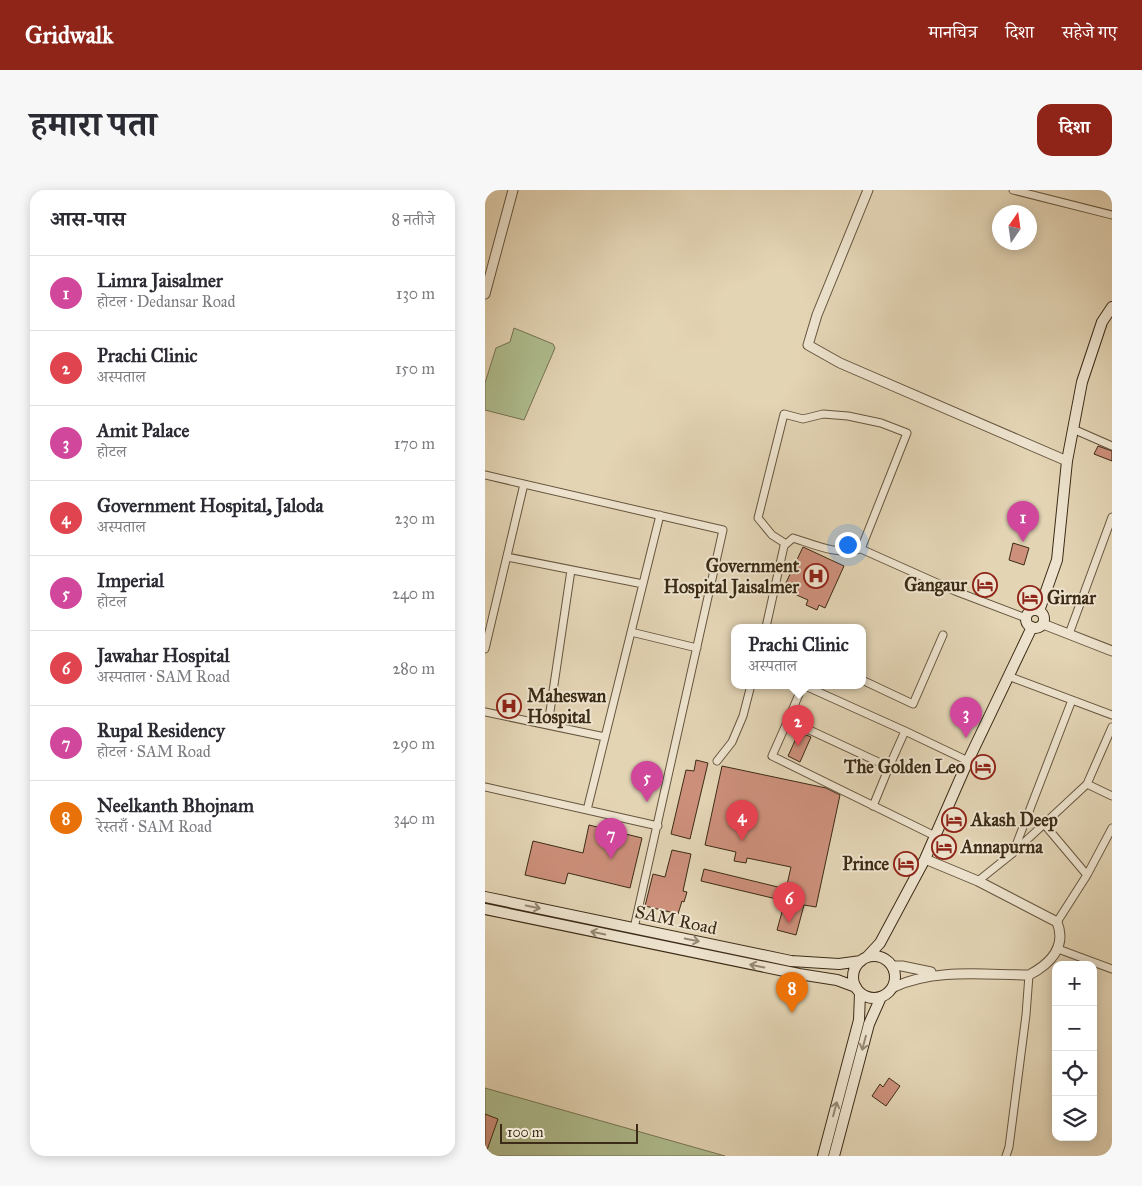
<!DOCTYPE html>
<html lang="hi">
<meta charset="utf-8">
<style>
:root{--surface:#fff;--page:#f7f7f7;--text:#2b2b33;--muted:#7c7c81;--line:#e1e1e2;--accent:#8f2418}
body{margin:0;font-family:"IM FELL Great Primer","Noto Serif Devanagari",serif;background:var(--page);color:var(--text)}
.controls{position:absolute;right:15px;bottom:15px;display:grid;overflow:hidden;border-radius:10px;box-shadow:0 2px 12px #0003}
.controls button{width:45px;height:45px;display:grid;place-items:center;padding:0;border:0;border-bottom:1px solid var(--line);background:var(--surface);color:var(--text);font:25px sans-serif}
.compass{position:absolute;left:507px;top:15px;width:45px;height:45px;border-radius:50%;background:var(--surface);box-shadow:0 2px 12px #0003;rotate:13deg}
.scale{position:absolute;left:15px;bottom:12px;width:138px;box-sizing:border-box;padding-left:5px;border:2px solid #3c2b16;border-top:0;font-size:14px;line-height:18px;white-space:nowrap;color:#3c2b16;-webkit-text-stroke:4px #ede3ce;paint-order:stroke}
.you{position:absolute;left:362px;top:354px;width:18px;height:18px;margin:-12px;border:4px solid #fff;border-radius:50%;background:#1a73e8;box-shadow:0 0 0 8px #1a73e833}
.badge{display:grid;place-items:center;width:32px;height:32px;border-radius:50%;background:var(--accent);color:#fff;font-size:16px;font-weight:700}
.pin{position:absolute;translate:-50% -41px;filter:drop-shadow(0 1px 2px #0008)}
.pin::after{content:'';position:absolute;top:26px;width:18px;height:15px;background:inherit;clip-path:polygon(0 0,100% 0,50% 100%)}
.popup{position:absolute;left:246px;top:434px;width:135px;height:65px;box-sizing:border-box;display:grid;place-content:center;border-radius:10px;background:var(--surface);filter:drop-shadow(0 1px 4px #0005);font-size:16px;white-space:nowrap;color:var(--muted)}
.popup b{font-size:19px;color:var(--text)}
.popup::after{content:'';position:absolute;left:50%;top:100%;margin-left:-10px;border:10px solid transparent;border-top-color:var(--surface)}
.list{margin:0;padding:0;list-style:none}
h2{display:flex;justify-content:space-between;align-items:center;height:65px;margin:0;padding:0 20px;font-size:21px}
h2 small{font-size:16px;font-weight:400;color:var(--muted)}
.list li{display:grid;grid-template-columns:32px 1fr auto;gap:15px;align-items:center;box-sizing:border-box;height:75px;padding:0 20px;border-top:1px solid var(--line)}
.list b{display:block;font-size:19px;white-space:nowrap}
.list p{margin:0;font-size:16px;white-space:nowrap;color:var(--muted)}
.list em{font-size:16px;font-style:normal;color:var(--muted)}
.icon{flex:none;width:28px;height:28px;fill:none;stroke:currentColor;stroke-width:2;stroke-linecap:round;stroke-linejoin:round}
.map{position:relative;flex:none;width:627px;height:966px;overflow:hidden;border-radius:15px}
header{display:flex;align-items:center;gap:30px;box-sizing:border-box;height:70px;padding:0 25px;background:var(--accent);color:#fff}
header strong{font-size:24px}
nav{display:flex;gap:28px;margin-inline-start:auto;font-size:18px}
.intro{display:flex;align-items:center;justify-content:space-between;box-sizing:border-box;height:120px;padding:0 30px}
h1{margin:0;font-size:35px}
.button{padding:12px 22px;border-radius:15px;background:var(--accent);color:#fff;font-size:18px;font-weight:700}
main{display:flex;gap:30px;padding:0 30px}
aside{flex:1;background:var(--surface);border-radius:15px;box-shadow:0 2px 12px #0003}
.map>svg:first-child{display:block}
.green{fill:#afbe90;stroke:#767453}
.building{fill:#cd907b;stroke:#3c2b16}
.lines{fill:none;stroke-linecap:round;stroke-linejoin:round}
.minor-casing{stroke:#66553e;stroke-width:9}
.tertiary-casing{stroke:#66553e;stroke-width:11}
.secondary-casing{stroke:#3c2b16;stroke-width:12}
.minor{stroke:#ede3ce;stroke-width:7}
.tertiary{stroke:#ede3ce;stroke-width:9}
.secondary{stroke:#ede3ce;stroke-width:10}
.oneway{stroke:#948772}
.labels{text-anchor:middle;stroke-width:4;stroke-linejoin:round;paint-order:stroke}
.poi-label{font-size:18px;font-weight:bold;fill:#3c2b16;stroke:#ede3ce;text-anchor:end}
.street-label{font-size:18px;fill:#3c2b16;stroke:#ede3ce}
</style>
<header>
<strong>Gridwalk</strong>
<nav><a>मानचित्र</a><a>दिशा</a><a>सहेजे गए</a></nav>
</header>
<div class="intro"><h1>हमारा पता</h1><a class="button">दिशा</a></div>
<main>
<aside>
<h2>आस-पास<small>8 नतीजे</small></h2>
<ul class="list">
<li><span class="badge" style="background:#d1479c">1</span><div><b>Limra Jaisalmer</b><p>होटल · Dedansar Road</p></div><em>130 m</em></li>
<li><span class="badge" style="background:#e0444e">2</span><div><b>Prachi Clinic</b><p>अस्पताल</p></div><em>150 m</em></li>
<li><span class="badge" style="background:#d1479c">3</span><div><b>Amit Palace</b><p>होटल</p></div><em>170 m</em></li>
<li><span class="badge" style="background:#e0444e">4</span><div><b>Government Hospital, Jaloda</b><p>अस्पताल</p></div><em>230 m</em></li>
<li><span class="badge" style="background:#d1479c">5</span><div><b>Imperial</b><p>होटल</p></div><em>240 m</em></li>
<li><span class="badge" style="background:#e0444e">6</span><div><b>Jawahar Hospital</b><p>अस्पताल · SAM Road</p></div><em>280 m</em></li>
<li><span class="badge" style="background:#d1479c">7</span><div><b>Rupal Residency</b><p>होटल · SAM Road</p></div><em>290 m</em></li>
<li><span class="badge" style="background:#e8710a">8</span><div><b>Neelkanth Bhojnam</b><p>रेस्तराँ · SAM Road</p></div><em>340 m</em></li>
</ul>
</aside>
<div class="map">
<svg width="627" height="966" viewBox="0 0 627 966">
<rect width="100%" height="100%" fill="#e3d4b4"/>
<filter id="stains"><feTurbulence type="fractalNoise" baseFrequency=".004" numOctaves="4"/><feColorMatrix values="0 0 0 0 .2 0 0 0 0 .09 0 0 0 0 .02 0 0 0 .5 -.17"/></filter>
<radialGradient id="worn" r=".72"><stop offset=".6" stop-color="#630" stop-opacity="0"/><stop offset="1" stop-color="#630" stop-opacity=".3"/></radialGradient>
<path class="green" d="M29 138 68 154 70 158 39 230 0 220V193L11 158 25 152Z
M0 898 240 966H0Z"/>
<path class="building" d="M613 256 627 261V271L609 264Z
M528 353 544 358 539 375 524 370Z
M318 357 359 376 340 418 334 415 332 420 321 415 323 410 298 399Z
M314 542 326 547 315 572 303 566Z
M211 570 223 573 205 649 186 644 201 580 209 581Z
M237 576 341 598 355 605 331 717 319 715 311 745 292 740 300 711 216 691 219 679 301 699 306 677 262 668 261 673 249 671 251 662 220 655Z
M104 635 157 648 145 698 83 683 80 694 40 685 48 651 98 663Z
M187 660 206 664 198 701 202 702 199 712 197 711 193 724 160 716 168 684 180 687Z
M404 888 415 896 401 916 387 906 395 894 398 897Z
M0 924 13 929 1 963 0 962Z"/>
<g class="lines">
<defs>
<path id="minor" d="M528 0 627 25
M588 239 627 256
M0 285 238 340 149 738
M301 354 287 345 273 328 299 224 318 229 338 224 363 226 396 233 422 243 376 359 470 401 541 428
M22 367 158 394
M281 437 299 356 308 348C330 355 354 366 376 359
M146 442 212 458
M584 444 627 327
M0 459 39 294
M523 486 627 525
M377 490 428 514 458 445
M318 495 420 541 404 577
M0 522 120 547
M303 530 318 495
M63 535 86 380
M420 541 483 571
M232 571 247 552 258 526 266 495
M602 594 627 606
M0 597 173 636
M388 616 404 577 303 530 287 566 450 646
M102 620 175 325
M559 634 602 685
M530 661 602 594 627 537
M493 691 528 663 587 510
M572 732 602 685 627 638
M573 759 627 779
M521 966 524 957 541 825 544 785"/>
<path id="tertiary" d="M383 0 332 125 323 155 355 173 582 271
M0 104 28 0
M558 434 627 461
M407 776H417L446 782
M409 797C451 778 499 785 544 785 565 774 582 757 572 732L493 691 440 669"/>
<path id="secondary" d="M541 429a9 9 0 1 1 18 0a9 9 0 1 1-18 0Z
M554 421 572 370 582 271 597 192 617 132 627 117
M0 707 306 771 354 774 376 771
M0 719 314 784 352 790 371 797
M368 787a21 21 0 1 1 42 0a21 21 0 1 1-42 0Z
M382 767 395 753 440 669 482 573 547 437
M338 966 374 830 375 803
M349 966 384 834 396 807"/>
</defs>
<use href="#minor" class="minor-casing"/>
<use href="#tertiary" class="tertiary-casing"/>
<use href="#secondary" class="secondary-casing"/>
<use href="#minor" class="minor"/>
<use href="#tertiary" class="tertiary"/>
<use href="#secondary" class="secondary"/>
</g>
<defs><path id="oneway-shaft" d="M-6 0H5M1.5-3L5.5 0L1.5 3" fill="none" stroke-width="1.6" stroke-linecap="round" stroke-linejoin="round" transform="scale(1.25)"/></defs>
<g class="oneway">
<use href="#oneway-shaft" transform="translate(48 717) rotate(12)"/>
<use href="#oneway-shaft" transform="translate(113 743) rotate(-168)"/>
<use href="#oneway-shaft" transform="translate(207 750) rotate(12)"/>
<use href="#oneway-shaft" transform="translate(272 776) rotate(-168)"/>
<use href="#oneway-shaft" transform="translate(379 853) rotate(105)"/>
<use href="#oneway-shaft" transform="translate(350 919) rotate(-75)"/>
</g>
<defs>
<symbol id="hospital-ring" viewBox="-11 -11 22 22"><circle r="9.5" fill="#ede3ce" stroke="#8f2418" stroke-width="1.5"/><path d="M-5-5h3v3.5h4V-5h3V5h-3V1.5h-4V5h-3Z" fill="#8f2418"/></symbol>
<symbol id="hotel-ring" viewBox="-11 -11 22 22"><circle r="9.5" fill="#ede3ce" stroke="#8f2418" stroke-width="1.5"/><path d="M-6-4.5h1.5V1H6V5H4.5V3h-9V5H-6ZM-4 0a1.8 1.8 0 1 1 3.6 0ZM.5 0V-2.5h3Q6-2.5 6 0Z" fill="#8f2418"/></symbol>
</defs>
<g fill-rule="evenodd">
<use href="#hospital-ring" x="317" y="372" width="28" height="28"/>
<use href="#hotel-ring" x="486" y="381" width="28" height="28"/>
<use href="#hotel-ring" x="531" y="394" width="28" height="28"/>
<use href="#hospital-ring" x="10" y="502" width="28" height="28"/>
<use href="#hotel-ring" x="484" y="563" width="28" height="28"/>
<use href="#hotel-ring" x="455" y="616" width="28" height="28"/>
<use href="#hotel-ring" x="445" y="643" width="28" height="28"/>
<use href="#hotel-ring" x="407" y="660" width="28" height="28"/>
</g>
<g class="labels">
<g class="poi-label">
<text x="314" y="382">Government<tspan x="314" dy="21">Hospital Jaisalmer</tspan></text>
<text x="482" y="401">Gangaur</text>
<text x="562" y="414" text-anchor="start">Girnar</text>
<text x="42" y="512" text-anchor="start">Maheswan<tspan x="42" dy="21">Hospital</tspan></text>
<text x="480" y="583">The Golden Leo</text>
<text x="486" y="636" text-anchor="start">Akash Deep</text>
<text x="476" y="663" text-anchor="start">Annapurna</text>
<text x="404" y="680">Prince</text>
</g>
<g class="street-label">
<text transform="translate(191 730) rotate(12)" y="6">SAM Road</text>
</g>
</g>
<rect width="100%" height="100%" filter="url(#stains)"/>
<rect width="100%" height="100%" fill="url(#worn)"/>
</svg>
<div class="controls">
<button>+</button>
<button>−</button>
<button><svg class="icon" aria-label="locate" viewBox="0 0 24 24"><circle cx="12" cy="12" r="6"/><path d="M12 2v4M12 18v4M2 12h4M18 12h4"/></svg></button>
<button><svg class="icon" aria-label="layers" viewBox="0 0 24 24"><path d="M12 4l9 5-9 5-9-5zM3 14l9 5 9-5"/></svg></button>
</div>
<svg class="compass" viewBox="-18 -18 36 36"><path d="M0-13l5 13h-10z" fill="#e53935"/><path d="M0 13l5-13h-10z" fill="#7c7c81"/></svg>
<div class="scale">100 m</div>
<div class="you"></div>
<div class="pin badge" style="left:538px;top:352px;background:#d1479c">1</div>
<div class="pin badge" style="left:313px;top:556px;background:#e0444e">2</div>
<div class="popup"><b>Prachi Clinic</b>अस्पताल</div>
<div class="pin badge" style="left:481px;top:548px;background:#d1479c">3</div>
<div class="pin badge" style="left:257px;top:651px;background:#e0444e">4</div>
<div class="pin badge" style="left:162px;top:612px;background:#d1479c">5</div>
<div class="pin badge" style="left:304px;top:733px;background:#e0444e">6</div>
<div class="pin badge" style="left:126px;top:669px;background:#d1479c">7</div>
<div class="pin badge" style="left:307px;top:823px;background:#e8710a">8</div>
</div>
</main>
